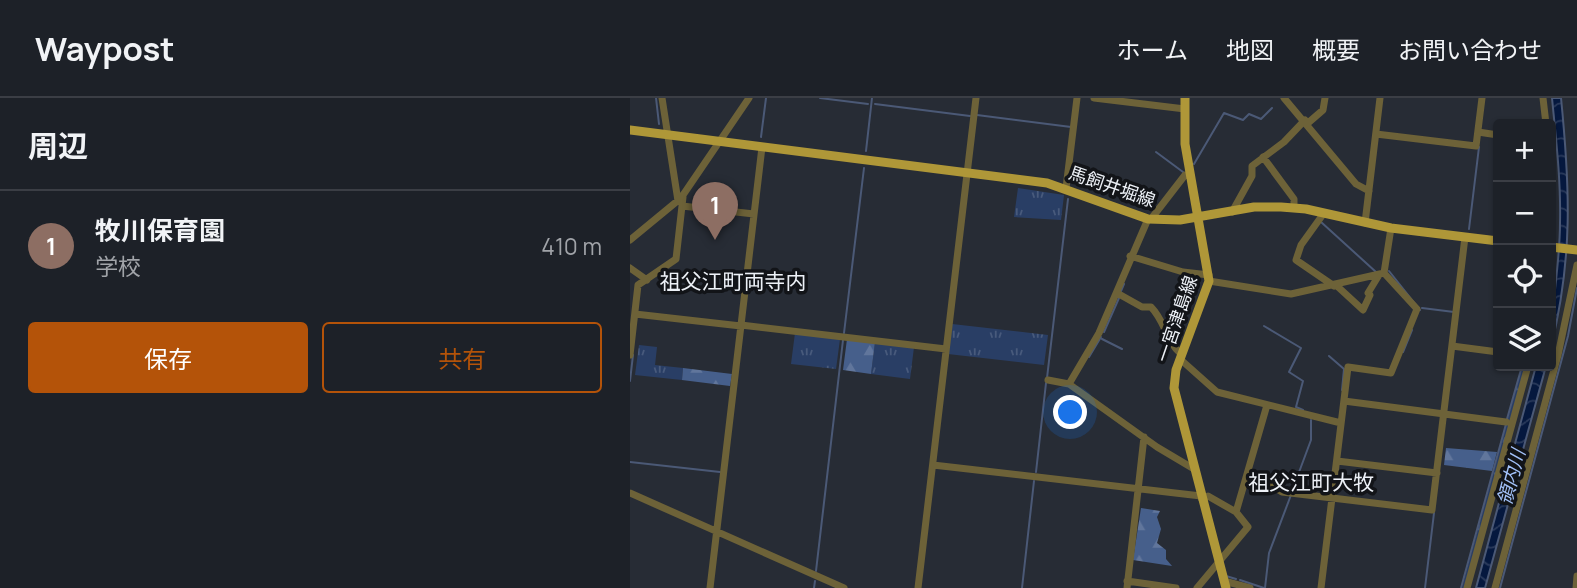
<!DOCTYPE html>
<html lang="ja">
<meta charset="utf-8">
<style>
:root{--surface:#1d2128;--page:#252930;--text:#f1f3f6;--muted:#a0a3a8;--line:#3b3e45;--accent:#b45309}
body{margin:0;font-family:Manrope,"Noto Sans JP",sans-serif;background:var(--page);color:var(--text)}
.controls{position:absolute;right:21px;top:21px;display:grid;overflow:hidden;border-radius:7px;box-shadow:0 2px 5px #0004}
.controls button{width:63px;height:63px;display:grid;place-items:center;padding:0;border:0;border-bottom:2px solid var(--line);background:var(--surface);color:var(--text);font:35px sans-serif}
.you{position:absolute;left:441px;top:315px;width:24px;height:24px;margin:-18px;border:5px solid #fff;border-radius:50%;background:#1a73e8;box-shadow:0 0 0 10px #1a73e833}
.badge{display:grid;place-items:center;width:46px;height:46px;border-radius:50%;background:var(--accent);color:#fff;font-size:23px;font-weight:700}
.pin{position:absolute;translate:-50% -58px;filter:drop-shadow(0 2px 4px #0008)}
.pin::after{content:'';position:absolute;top:37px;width:24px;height:21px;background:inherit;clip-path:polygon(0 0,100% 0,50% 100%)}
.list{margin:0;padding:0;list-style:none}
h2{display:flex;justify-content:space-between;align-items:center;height:91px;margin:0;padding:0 28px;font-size:30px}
h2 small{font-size:23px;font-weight:400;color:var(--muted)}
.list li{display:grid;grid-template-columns:46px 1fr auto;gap:21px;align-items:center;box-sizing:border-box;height:112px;padding:0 28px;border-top:2px solid var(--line)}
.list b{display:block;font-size:26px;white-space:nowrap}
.list p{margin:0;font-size:23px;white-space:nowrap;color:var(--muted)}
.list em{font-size:23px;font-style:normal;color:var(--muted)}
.actions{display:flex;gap:14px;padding:21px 28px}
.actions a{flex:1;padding:16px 0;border:2px solid var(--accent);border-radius:7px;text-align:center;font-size:24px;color:var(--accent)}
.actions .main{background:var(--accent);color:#fff}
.icon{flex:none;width:38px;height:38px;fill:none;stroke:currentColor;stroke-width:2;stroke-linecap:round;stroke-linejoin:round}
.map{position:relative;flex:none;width:947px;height:490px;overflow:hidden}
header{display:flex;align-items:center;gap:42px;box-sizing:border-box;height:98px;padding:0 35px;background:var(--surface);border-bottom:2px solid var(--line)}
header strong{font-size:33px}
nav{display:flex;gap:38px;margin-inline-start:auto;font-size:24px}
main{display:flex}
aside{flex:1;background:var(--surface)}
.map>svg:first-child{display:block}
.grass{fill:url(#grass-tufts)}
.forest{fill:url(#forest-firs)}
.water{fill:url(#water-waves);stroke:#4b5976;stroke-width:2}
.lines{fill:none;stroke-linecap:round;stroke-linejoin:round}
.stream{stroke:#4b5976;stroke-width:2}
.minor{stroke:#6d6238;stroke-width:7}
.major{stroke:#af9738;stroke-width:9}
.labels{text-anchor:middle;stroke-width:7;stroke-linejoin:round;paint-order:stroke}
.street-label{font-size:18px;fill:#edf1f7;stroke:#121418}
.water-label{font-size:19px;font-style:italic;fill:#a2c1f8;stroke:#121418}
.quarter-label{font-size:21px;fill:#edf1f7;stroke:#121418}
</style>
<header>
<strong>Waypost</strong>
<nav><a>ホーム</a><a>地図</a><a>概要</a><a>お問い合わせ</a></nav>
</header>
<main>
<aside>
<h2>周辺<small></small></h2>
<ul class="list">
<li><span class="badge" style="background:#8d6e63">1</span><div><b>牧川保育園</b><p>学校</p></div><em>410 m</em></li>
</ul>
<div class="actions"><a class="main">保存</a><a>共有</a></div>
</aside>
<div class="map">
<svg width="947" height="490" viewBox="0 0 947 490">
<defs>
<pattern id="grass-tufts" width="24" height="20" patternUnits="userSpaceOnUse" patternTransform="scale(1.75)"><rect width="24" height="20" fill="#293e65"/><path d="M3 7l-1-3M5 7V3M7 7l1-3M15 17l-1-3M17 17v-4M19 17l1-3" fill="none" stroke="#485a7c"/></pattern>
<pattern id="forest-firs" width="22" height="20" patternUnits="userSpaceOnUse" patternTransform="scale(1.75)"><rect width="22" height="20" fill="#465f8b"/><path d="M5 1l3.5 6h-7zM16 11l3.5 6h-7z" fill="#61769c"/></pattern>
<pattern id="water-waves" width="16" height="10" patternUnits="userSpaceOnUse" patternTransform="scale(1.75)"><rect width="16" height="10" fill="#05183e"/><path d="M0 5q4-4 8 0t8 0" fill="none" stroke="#2a3a5b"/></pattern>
</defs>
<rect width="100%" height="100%" fill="#272c35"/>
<path class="grass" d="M388 90 434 97 431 122 384 119Z
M322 226 418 237 414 267 318 256Z
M165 235 210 241 206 271 161 266Z
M245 244 284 249 280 281 241 276Z
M9 247 27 249 25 267 53 270 52 282 5 277Z
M892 268H896L834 490H832Z"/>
<path class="forest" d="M217 241 245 244 241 276 213 272Z
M53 270 102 276 100 288 52 282Z
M816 350 867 354 862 373 814 367Z
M511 410 530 413 527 419 531 431 527 445 536 452V461L542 468 503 462Z"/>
<path class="water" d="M922 0H931C940 90 943 160 921 249 921 207 930 167 930 125 931 83 926 41 922 0Z
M906 268H916L855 490H846Z"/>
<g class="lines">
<path class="stream" d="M26 0 29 26
M190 0 238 6
M245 6 340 18
M347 17 441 29
M131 39 136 0
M236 53 242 0
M526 54 553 74
M564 66 594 15 613 22 619 16 631 21 642 10
M691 124 746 174
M839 131 849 49
M759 173 790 212
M491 193 494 186
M792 210 824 214
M634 228 671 250 659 274 673 283 666 309 673 312
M474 234 489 200
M214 235 234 70
M472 241 492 251
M773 254 782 232
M699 258 714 271 712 292
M459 259 471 239
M417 280 438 101
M0 283 3 257
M877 321 892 268
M0 364 90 374
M406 374 416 285
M662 393 681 342V322
M186 473 213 242
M596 478 606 481
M610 482 634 490
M184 490 185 483
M392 490 404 383
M635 490 639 455 661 397
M795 490 804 415
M831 490 876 326
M870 490 938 238 947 190"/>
<path class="minor" d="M32 0 48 103
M464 0 555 11
M654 0 726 86 739 93
M913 0 916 26
M678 25 693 12 695 0
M848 34 868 37
M746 36 846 48 852 0
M633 59 664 101V110
M436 90 447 0
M921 95V136
M52 108 124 116
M602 114 622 78V68L654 44 675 22
M694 115 671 147 666 162 704 188
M518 121 469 235 439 286 527 349 564 371
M521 121 555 77 561 78
M735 125 750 0
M0 142 51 100 119 0
M500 158 553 174 579 177
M0 170 17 182
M754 175 761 130
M579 183 661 196 754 175
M707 188 733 212 740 197 738 195 749 177
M487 195 512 209H521C535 223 536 243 551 256
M5 216 111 228
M111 227 316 251
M822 248 868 254
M0 257 8 187 46 161 53 99
M550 261 587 294 711 325
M418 282 439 286
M714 303 876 324
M707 363 807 375
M303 367 571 398
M620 374 652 394 802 412 835 139
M0 395 214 490
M571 400 578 398 606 414
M497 483 546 490
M594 483 620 490
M80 490 132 49
M288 490 346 0
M497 490 514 339
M567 490 618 429 606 414 637 307
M691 490 718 269 761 275 787 211 754 175
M837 490 898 268
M865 490 928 257 947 167
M946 490 947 478"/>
<path class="major" d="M555 0V46L579 183 546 272 544 290 596 490
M0 32 417 85 518 121 550 122 624 109H651L676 111 761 130 868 143
M921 149 947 152"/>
</g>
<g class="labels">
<g class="street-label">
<text transform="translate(482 89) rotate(19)" y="6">馬飼井堀線</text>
<text transform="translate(547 221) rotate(-71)" y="6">一宮津島線</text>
</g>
<g class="water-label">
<text transform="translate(881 379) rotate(-75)" y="7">領内川</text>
</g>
<g class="quarter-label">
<text x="103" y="191">祖父江町両寺内</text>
<text x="681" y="392">祖父江町大牧</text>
</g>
</g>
</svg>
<div class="controls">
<button>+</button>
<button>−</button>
<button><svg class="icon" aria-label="locate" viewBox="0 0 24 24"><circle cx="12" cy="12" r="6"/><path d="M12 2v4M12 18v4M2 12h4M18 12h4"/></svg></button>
<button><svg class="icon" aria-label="layers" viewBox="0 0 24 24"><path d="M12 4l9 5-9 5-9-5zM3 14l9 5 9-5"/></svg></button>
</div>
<div class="you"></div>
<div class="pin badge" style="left:85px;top:142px;background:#8d6e63">1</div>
</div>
</main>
